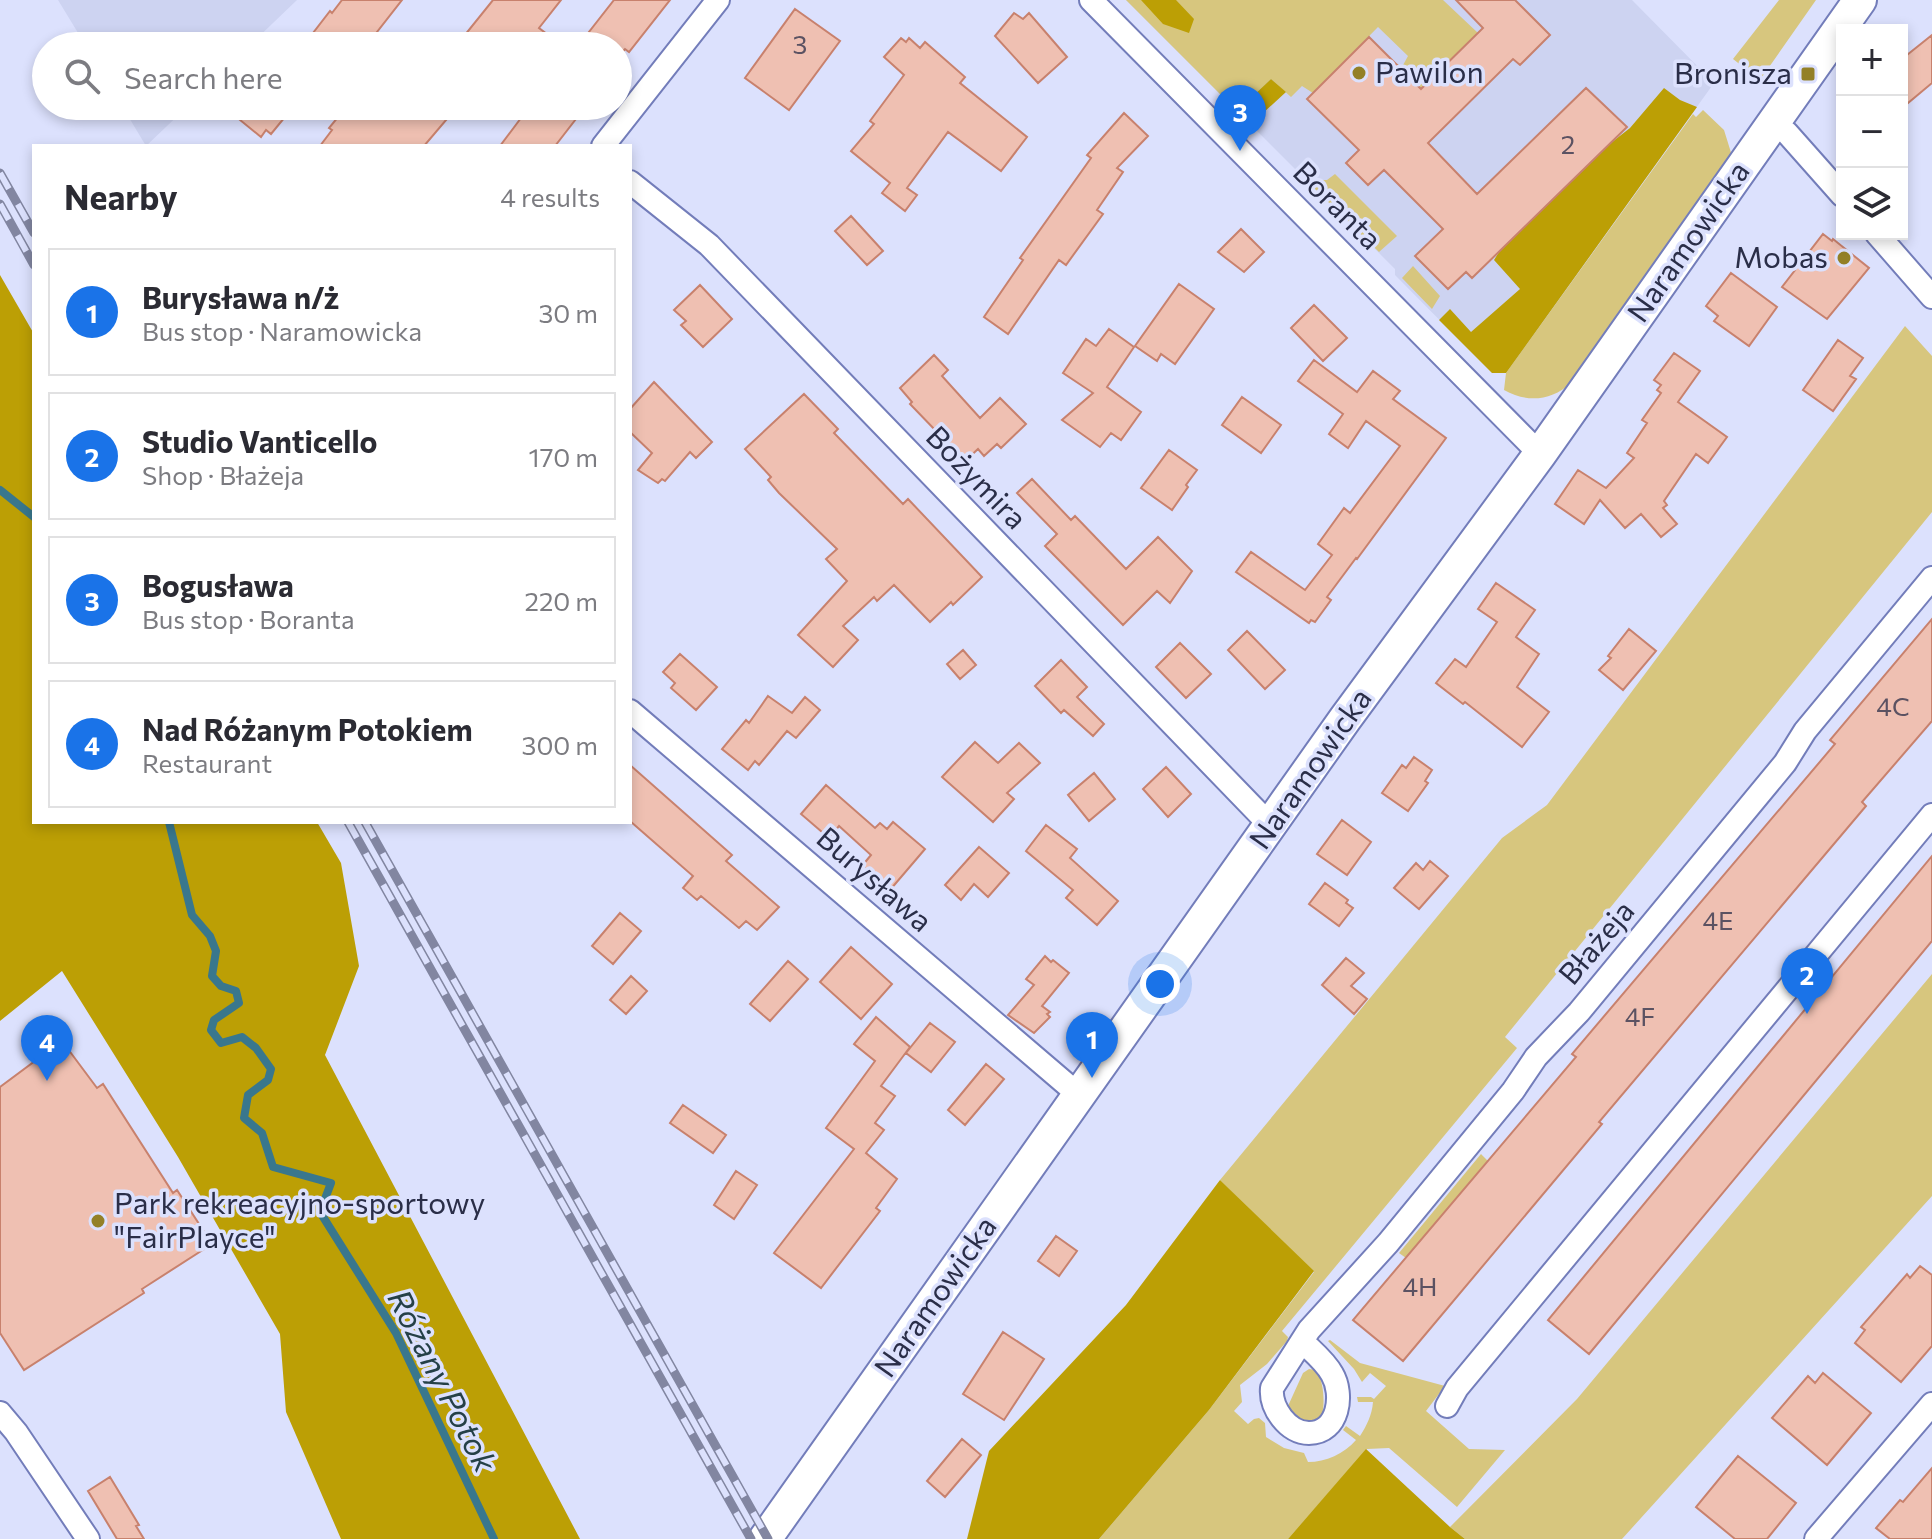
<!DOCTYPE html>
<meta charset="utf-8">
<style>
:root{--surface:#fff;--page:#f2f2f3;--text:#2b2b33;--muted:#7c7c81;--line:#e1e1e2;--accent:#1a73e8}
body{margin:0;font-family:Commissioner,sans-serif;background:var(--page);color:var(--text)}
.controls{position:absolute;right:24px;top:24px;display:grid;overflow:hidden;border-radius:0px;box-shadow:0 4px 12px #0003}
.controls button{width:72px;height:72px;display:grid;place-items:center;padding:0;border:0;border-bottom:2px solid var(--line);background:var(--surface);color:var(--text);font:40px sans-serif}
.you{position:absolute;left:1160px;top:984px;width:28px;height:28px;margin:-20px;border:6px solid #fff;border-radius:50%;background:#1a73e8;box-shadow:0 0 0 12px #1a73e833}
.badge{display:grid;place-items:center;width:52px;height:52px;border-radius:50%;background:var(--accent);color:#fff;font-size:26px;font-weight:700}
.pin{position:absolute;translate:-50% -66px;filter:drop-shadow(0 2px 4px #0008)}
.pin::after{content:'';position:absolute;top:42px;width:28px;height:24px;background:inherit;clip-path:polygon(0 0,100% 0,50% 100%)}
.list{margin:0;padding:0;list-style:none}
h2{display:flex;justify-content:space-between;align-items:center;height:104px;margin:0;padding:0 32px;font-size:34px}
h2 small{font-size:26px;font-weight:400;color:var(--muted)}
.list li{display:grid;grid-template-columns:52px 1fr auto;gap:24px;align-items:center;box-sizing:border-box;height:128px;margin:0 16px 16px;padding:0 16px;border:2px solid var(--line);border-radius:0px}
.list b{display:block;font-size:30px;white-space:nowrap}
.list p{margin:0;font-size:26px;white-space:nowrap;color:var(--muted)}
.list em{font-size:26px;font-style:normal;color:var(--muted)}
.icon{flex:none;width:44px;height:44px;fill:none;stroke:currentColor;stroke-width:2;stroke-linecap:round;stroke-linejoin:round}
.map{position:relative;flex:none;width:1932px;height:1539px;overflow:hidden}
.search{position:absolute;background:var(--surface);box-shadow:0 4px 12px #0003;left:32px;top:32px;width:600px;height:88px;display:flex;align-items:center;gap:20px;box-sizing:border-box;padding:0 28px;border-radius:44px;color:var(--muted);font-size:30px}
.panel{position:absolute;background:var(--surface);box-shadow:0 4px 12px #0003;left:32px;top:144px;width:600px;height:680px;border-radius:0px}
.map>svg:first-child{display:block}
.built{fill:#cdd3f1}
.green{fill:#d7c67e}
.forest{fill:#bc9f05}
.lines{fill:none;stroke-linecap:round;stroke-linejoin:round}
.stream{stroke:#39778d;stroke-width:8}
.building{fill:#efc0b2;stroke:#c8816d;stroke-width:2}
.street-casing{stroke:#737dba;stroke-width:26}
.secondary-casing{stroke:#737dba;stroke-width:36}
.street{stroke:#fff;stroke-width:22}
.secondary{stroke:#fff;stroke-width:32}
.rail-casing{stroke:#8286a1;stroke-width:9}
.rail{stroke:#dce1fd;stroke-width:6;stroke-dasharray:18;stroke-linecap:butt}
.poi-dot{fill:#938027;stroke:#dce1fd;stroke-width:3}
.labels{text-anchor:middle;stroke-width:7;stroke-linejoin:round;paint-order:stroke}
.number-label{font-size:26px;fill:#5b5262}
.poi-label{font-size:30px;fill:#2a2e48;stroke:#dce1fd;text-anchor:start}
.street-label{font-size:30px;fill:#2a2e48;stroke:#dce1fd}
.water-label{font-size:32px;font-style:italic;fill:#254047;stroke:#dce1fd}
</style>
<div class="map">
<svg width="1932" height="1539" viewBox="0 0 1932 1539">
<rect width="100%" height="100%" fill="#dce1fd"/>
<path class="built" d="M58 0H297L249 46H86Z
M1126 0H1632L1714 83 1506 373H1492L1395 275V269Z
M122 106H188L146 146Z"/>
<path class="green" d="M1126 0H1443L1478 33 1366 143 1341 117 1393 61 1402 67 1408 56 1378 27 1313 93 1302 86 1291 97 1271 79 1237 111Z
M1779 0H1816L1760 80 1733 59Z
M1703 110 1724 130 1733 159 1571 383C1551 401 1527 403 1504 390L1506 373 1693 114 1696 117Z
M1335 174 1397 236 1379 252 1314 188 1320 180H1327Z
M1413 266 1440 296 1432 309 1402 278Z
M1905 326 1932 356V512L1505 1037 1517 1048 1282 1331 1288 1337 1287 1341 1267 1364 1240 1385 1242 1402 1234 1411 1248 1424 1254 1419 1259 1418 1265 1423 1266 1437 1284 1448 1304 1453 1308 1462C1326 1462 1344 1454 1356 1440L1343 1430 1346 1426 1360 1436C1367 1425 1372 1415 1373 1402H1358L1357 1397H1371L1374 1399 1386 1386 1370 1373 1362 1382 1354 1369 1328 1341 1330 1340 1360 1363 1445 1386 1426 1411 1469 1449 1505 1450 1457 1507 1389 1448 1367 1449 1288 1539H1099L1209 1410 1314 1272 1220 1180 1502 838 1547 805Z
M1932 974V1196L1622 1539H1465L1450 1527 1577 1399Z
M1481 1154 1488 1161 1406 1258 1399 1253Z
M1309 1369 1316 1370C1324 1381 1325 1403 1322 1416 1308 1425 1295 1421 1288 1406L1303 1373Z"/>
<path class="forest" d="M1141 0H1176L1194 19 1189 33 1163 24Z
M1271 79 1286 92 1251 124 1237 111Z
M1664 88 1680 100 1697 107 1506 373H1492L1439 320 1450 309 1471 332 1520 289 1494 260 1499 252 1607 146 1630 128Z
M0 275 34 334V822H317L341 863 359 966 325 1055 580 1539H341L286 1412 280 1334 178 1157 62 971 0 1021Z
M1220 1180 1314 1271 1209 1410 1099 1539H967L989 1451 1126 1305Z
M1366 1449 1450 1527 1465 1539H1288Z"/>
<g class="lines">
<path class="stream" d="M0 490 34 517
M169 822 192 915 210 936 216 951 212 976 221 986 236 991 239 1003 214 1020 211 1030 221 1043 242 1037 256 1048 271 1069 268 1080 248 1095 244 1118 262 1133 273 1167 331 1183 320 1212 396 1333 494 1539"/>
</g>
<path class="building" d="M342 0H402L366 46H303L330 11 332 13Z
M493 0H561L539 28 563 46H456Z
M614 0H670L629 52 625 49 619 56 618 46H578Z
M1456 0H1515L1550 35 1520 65 1513 59 1428 143 1477 194 1586 88 1627 127 1472 278 1466 272 1448 289 1415 256 1443 229 1384 170 1368 185 1346 163 1359 150 1307 99 1369 37 1421 89 1483 28Z
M795 9 840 41 789 110 745 78Z
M1014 13 1023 19 1029 13 1067 57 1038 83 995 36Z
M1932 35V83L1902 108V59Z
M901 38 906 42 909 38 920 48 925 42 965 77 960 83 1027 137 1001 171 948 132 907 188 917 195 905 211 882 193 890 183 851 151 874 124 870 121 904 75 884 57Z
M223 106H294L271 134 266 130 261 137Z
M347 106H458L424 146H320L332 130 329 128Z
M530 106H586L555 146H500Z
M1124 113 1148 136 1117 168 1123 172 1097 210 1103 214 1066 265 1059 260 1008 334 984 317 1023 260 1020 258 1091 158 1087 155Z
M851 216 883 251 867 265 835 231Z
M1241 229 1264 252 1244 272 1218 252Z
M1823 234 1832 241 1833 239 1869 268 1827 319 1782 287Z
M1731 273 1777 307 1749 346 1714 321 1718 316 1706 306Z
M1179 284 1214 309 1175 364 1161 354 1157 361 1135 346Z
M700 285 732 319 703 347 681 325 686 321 674 310Z
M1314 305 1347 338 1323 361 1291 328Z
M1109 329 1134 347 1107 387 1141 412 1121 440 1111 433 1100 447 1062 420 1093 393 1063 373 1086 339 1096 346Z
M1838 340 1863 358 1850 376 1856 379 1833 411 1803 390Z
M1674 353 1700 371 1678 402 1727 437 1708 463 1696 454 1664 501 1667 505 1663 508 1677 524 1661 537 1641 514 1625 528 1600 500 1584 524 1555 504 1578 470 1606 488 1634 458 1627 453 1647 423 1642 420 1661 393 1657 390 1661 385 1654 380Z
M934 355 948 370 942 376 980 418 1000 398 1026 424 1001 448 997 444 984 456 978 449 965 461 910 404 912 402 900 388Z
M1314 360 1357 392 1373 371 1400 391 1393 399 1446 438 1357 559 1356 558 1327 597 1331 600 1315 622 1311 620 1309 623 1236 572 1251 552 1305 590 1332 555 1318 544 1344 508 1350 513 1400 446 1366 421 1348 448 1329 434 1343 414 1298 381Z
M654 382 712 442 696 458 690 452 665 481 662 479 658 483 638 470 652 453 630 432V409Z
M804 394 838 429 834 433 903 504 908 499 982 577 953 605 951 602 930 622 894 585 877 601 874 597 843 626 858 640 833 667 798 635 847 581 826 559 837 549 779 493 768 480 771 477 745 449Z
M1242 397 1281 425 1261 453 1222 425Z
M1169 450 1197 470 1186 485 1188 487 1172 510 1141 488Z
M1032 479 1071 520 1075 516 1126 569 1158 537 1192 571 1170 603 1157 591 1123 625 1045 546 1057 534 1017 493Z
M1496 583 1535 610 1516 637 1539 654 1517 687 1549 712 1522 747 1465 702 1463 704 1436 683 1455 659 1466 667 1497 622 1478 609Z
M1932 619V721L1862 802 1866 806 1599 1122 1602 1124 1403 1361 1353 1320 1576 1057 1572 1054 1835 744 1830 740Z
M1629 629 1656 651 1623 690 1599 670 1611 658 1608 656Z
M1247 631 1285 670 1265 689 1228 650Z
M1180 643 1211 674 1186 698 1156 667Z
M963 650 976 665 960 679 947 664Z
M680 654 717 687 696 710 671 688 675 683 663 672Z
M1061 660 1087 687 1077 697 1104 724 1093 736 1064 710 1061 713 1035 686Z
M768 696 792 713 805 697 820 710 796 738 787 731 759 765 755 761 748 770 722 749 746 720 749 723Z
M975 742 998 763 1019 743 1040 763 1007 793 1014 799 993 822 942 777Z
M1414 757 1432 770 1425 781 1428 783 1408 811 1382 793 1402 765 1406 768Z
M630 765 732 855 726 861 779 907 757 930 746 921 739 928 701 896 697 900 683 888 693 876 630 821Z
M1166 767 1191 794 1168 817 1143 789Z
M1094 773 1115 799 1089 821 1068 795Z
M826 785 875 828 880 823 887 829 893 822 925 849 890 890 862 866 871 855 839 826 829 838 801 814Z
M1342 820 1371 842 1347 875 1317 854Z
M1046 825 1077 849 1070 858 1118 901 1097 925 1066 898 1073 890 1026 851Z
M979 847 1009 873 988 897 974 884 961 900 945 885Z
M1932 856V941L1589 1354 1548 1320Z
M1430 861 1448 876 1419 909 1394 888 1416 863 1423 870Z
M1325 883 1348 900 1346 903 1353 908 1339 926 1309 904Z
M620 913 641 931 613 964 592 946Z
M851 947 892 984 861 1019 820 982Z
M1045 956 1051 962 1053 960 1069 973 1042 1006 1050 1012 1047 1014 1050 1017 1034 1033 1008 1015 1034 985 1026 979Z
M1346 958 1364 973 1351 986 1367 999 1354 1014 1322 985Z
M788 961 808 979 770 1021 750 1004Z
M631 976 647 991 626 1014 610 1000Z
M876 1017 910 1047 881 1086 895 1096 875 1123 884 1130 866 1153 897 1179 876 1208 880 1211 821 1288 774 1253 854 1149 826 1128 875 1061 854 1044Z
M930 1023 955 1042 931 1072 906 1053Z
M62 1041 97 1088 103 1084 173 1193 177 1190 212 1244 142 1289 144 1293 24 1370 0 1333V1087Z
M986 1064 1004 1079 965 1125 948 1110Z
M683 1105 726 1135 713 1153 670 1123Z
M736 1171 757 1185 734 1219 714 1205Z
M1056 1236 1077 1251 1059 1276 1038 1261Z
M1920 1266 1932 1275V1346L1901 1382 1855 1343 1865 1330 1861 1327 1907 1274 1910 1278Z
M1003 1332 1044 1359 1004 1420 963 1394Z
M1823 1373 1871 1413 1827 1465 1772 1418 1808 1376 1815 1383Z
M962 1439 981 1455 945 1497 927 1481Z
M1738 1456 1796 1503 1767 1539H1735L1696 1507Z
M1932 1468V1539H1890L1876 1528 1900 1500 1903 1502Z
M110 1477 139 1525 136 1526 144 1539H117L88 1491Z"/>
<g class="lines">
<defs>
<path id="street" d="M1091 0 1540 454
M1772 124 1787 133 1842 195
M603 146 718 0
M630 182 709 245 1270 825
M1877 234 1932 297
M630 711 1079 1095
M1302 1341C1312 1351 1325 1361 1332 1374 1344 1394 1339 1433 1309 1433 1288 1433 1270 1408 1272 1388L1309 1330 1388 1243 1513 1091 1536 1057 1579 1012 1785 763 1805 731 1932 578
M1447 1406 1457 1388 1491 1347 1932 815
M0 1413 16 1432 88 1539
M1816 1539 1932 1404"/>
<path id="secondary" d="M765 1539 1345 719 1540 454 1860 0"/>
</defs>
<use href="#street" class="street-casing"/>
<use href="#secondary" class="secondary-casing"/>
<use href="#street" class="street"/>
<use href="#secondary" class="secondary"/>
<defs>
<path id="rail" d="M0 173 34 233
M0 204 34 265
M348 822 751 1539
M365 822 768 1539"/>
</defs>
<use href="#rail" class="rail-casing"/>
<use href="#rail" class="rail"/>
</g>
<g class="poi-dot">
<circle cx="1359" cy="73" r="8"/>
<rect x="1800" y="66" width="16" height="16" rx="4"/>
<circle cx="1844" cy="258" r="8"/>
<circle cx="98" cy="1221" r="8"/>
</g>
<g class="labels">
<g class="number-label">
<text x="800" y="54">3</text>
<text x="1568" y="154">2</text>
<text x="1893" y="716">4C</text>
<text x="1718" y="930">4E</text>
<text x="1640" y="1026">4F</text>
<text x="1420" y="1296">4H</text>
</g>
<g class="poi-label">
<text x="1375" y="83">Pawilon</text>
<text x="1792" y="84" text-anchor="end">Bronisza</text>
<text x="1828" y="268" text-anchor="end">Mobas</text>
<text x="114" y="1214">Park rekreacyjno-sportowy<tspan x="114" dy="34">"FairPlayce"</tspan></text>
</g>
<g class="street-label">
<text transform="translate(1337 206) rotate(45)" y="10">Boranta</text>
<text transform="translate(1689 242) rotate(-55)" y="10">Naramowicka</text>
<text transform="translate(976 478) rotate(46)" y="10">Bożymira</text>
<text transform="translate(1311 769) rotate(-55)" y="10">Naramowicka</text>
<text transform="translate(874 880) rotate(41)" y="10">Burysława</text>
<text transform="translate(1597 943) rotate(-50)" y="10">Błażeja</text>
<text transform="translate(936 1297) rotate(-55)" y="10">Naramowicka</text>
</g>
<g class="water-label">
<text transform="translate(442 1381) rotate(63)" y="11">Różany Potok</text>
</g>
</g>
</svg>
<div class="controls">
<button>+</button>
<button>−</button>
<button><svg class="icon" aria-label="layers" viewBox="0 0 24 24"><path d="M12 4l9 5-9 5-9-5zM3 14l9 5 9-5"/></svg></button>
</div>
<div class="you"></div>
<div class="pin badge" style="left:1092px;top:1078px">1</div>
<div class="pin badge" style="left:1807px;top:1014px">2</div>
<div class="pin badge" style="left:1240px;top:151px">3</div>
<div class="pin badge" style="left:47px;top:1081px">4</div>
<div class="search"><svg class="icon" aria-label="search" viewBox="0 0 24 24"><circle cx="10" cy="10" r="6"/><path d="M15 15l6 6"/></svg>Search here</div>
<section class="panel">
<h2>Nearby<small>4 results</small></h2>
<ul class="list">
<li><span class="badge">1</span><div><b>Burysława n/ż</b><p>Bus stop · Naramowicka</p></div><em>30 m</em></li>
<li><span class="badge">2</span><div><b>Studio Vanticello</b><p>Shop · Błażeja</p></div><em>170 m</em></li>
<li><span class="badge">3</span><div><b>Bogusława</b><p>Bus stop · Boranta</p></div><em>220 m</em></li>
<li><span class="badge">4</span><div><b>Nad Różanym Potokiem</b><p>Restaurant</p></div><em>300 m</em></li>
</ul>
</section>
</div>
